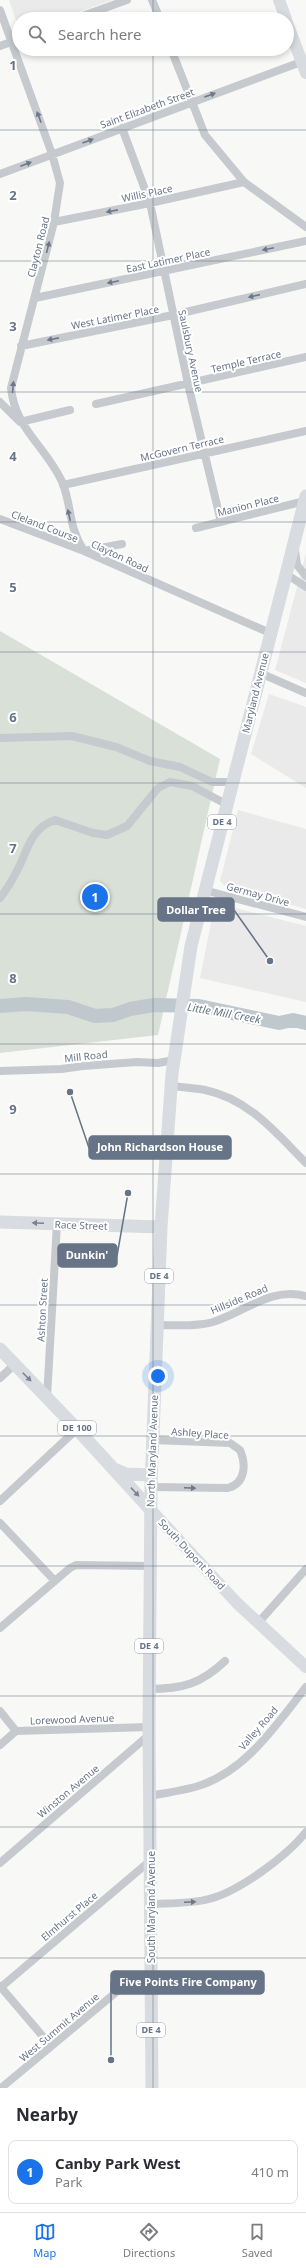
<!DOCTYPE html>
<style>
:root{--surface:#fff;--page:#f2f2f3;--text:#2b2b33;--muted:#7c7c81;--line:#e1e1e2;--accent:#1a73e8}
body{margin:0;font-family:"Noto Sans",sans-serif;background:var(--page);color:var(--text)}
.you{position:absolute;left:158px;top:1376px;width:14px;height:14px;margin:-10px;border:3px solid #fff;border-radius:50%;background:#1a73e8;box-shadow:0 0 0 6px #1a73e833}
.badge{display:grid;place-items:center;width:26px;height:26px;border-radius:50%;background:var(--accent);color:#fff;font-size:13px;font-weight:700}
.pin{position:absolute;translate:-50% -50%;border:2px solid #fff;box-shadow:0 1px 4px #0006}
.list{margin:0;padding:0;list-style:none}
h2{display:flex;justify-content:space-between;align-items:center;height:52px;margin:0;padding:0 16px;font-size:17px}
h2 small{font-size:13px;font-weight:400;color:var(--muted)}
.list li{display:grid;grid-template-columns:26px 1fr auto;gap:12px;align-items:center;box-sizing:border-box;height:64px;margin:0 8px 8px;padding:0 8px;border:1px solid var(--line);border-radius:8px}
.list b{display:block;font-size:15px;white-space:nowrap}
.list p{margin:0;font-size:13px;white-space:nowrap;color:var(--muted)}
.list em{font-size:13px;font-style:normal;color:var(--muted)}
.icon{flex:none;width:22px;height:22px;fill:none;stroke:currentColor;stroke-width:2;stroke-linecap:round;stroke-linejoin:round}
.map{position:relative;flex:none;width:306px;height:2088px;overflow:hidden}
.search{position:absolute;background:var(--surface);box-shadow:0 2px 6px #0003;left:12px;right:12px;top:12px;height:44px;display:flex;align-items:center;gap:10px;box-sizing:border-box;padding:0 14px;border-radius:22px;color:var(--muted);font-size:15px}
.sheet{height:124px;background:var(--surface)}
nav{display:flex;justify-content:space-around;align-items:center;box-sizing:border-box;height:56px;border-top:1px solid var(--line);background:var(--surface);font-size:11px;color:var(--muted)}
nav a{display:grid;justify-items:center;gap:2px}
nav .on{color:var(--accent)}
.map>svg:first-child{display:block}
.built{fill:#e9eae9}
.park{fill:#d9e0d7}
.lines{fill:none;stroke-linecap:round;stroke-linejoin:round}
.river{stroke:#bfc8cd;stroke-width:14}
.street{stroke:#c6c9cd;stroke-width:8}
.secondary{stroke:#d8dbdf;stroke-width:12}
.primary{stroke:#d8dbdf;stroke-width:13}
.oneway{fill:#6c788a}
.oneway2{fill:#788394}
.grid{fill:none;stroke:#677487;stroke-width:1;stroke-opacity:0.55}
.labels{text-anchor:middle;stroke-width:4;stroke-linejoin:round;paint-order:stroke}
.shield{fill:#fff;stroke:#959eab;stroke-width:1}
.shield-label{font-size:9px;font-weight:bold;fill:#677487}
.street-label{font-size:10px;fill:#677487;stroke:#fff}
.water-label{font-size:11px;font-style:italic;fill:#637683;stroke:#fff}
.grid-label{font-size:13px;text-anchor:middle;font-weight:bold;fill:#677487;stroke:#fff;stroke-width:4;stroke-linejoin:round;paint-order:stroke}
.leader{fill:none;stroke:#677487;stroke-width:1.5}
.callout-dot{fill:#677487;stroke:#fff;stroke-width:1.5}
.callout{fill:#677487;stroke:#677487;stroke-width:1.5}
.callout-label{font-size:11px;text-anchor:middle;font-weight:bold;fill:#fff}
</style>
<div class="map">
<svg width="306" height="2088" viewBox="0 0 306 2088">
<rect width="100%" height="100%" fill="#f8f9f6"/>
<path class="built" d="M9 0H112L60 19H19V29Z
M306 553V683L275 670Z
M269 694 306 707V788L251 754Z
M238 810 306 829V909L226 887 220 881Z
M220 904 306 926V1002L200 978 214 908Z"/>
<path class="park" d="M0 631 220 759 158 1035 0 1053Z"/>
<g class="lines">
<path class="river" d="M0 1006 26 1004 68 1007 95 1016 113 1015 130 1009 154 1005 199 1006 279 1023 293 1020 306 1023"/>
<path class="street" d="M152 0 160 19
M0 10 52 154 60 183 54 222 11 388C15 430 48 448 63 484 72 508 68 526 84 551L270 633
M74 19 127 0
M0 46 19 39
M171 49 205 135 244 182 306 227
M122 128 150 203 188 384 221 522
M0 174 301 62
M54 222 150 203 244 182
M35 298 306 241
M21 346 173 315 306 284
M0 402 20 422 70 410
M96 404 306 357
M63 485 306 431
M0 519 84 551 122 544
M196 528 305 501
M295 550 297 565 306 576
M286 574 306 587
M260 673 306 693
M0 738 72 736 116 747 150 761 180 767 212 782H232
M204 890 306 917
M0 898C8 888 14 877 20 865 28 847 33 827 55 820L93 833 107 835 127 826 158 788 170 782 192 786 226 804
M0 1071 61 1069 83 1066 137 1062 158 1063 174 1060
M171 1086C182 1087 194 1088 205 1090 249 1099 276 1133 306 1163
M157 1325C175 1325 195 1327 213 1322 245 1312 270 1287 306 1296
M0 1378 15 1364
M47 1397 57 1224
M151 1487 228 1488C246 1483 246 1464 240 1450L230 1443 153 1440
M0 1501 77 1429
M0 1523 55 1581
M258 1623 306 1569
M0 1628 70 1568 76 1565 150 1566
M149 1689C182 1689 201 1684 225 1661
M0 1711 16 1731
M0 1745 16 1731 149 1727
M150 1796C165 1793 180 1791 195 1787 245 1773 276 1725 306 1687
M0 1863 149 1735
M151 1904C170 1903 190 1904 209 1899 238 1892 287 1856 306 1832
M0 1986 51 2046
M0 1988 151 1860
M1 2088 126 1984 151 1973"/>
<path class="secondary" d="M279 0 286 19
M287 23 306 73
M150 1509 237 1603 306 1667"/>
<path class="primary" d="M0 1222 161 1227
M0 1349 77 1429 150 1509
M114 1469 126 1474 151 1475
M152 2088 149 1726 151 1487 161 1227 172 1074 191 946 306 496"/>
</g>
<defs><path id="oneway-solid" d="M-6-.8H1V-3.2L6.5 0L1 3.2V.8H-6Z"/></defs>
<g class="oneway">
<use href="#oneway-solid" transform="translate(210 95) rotate(-20)"/>
<use href="#oneway-solid" transform="translate(39 117) rotate(-110)"/>
<use href="#oneway-solid" transform="translate(88 141) rotate(-20)"/>
<use href="#oneway-solid" transform="translate(26 164) rotate(-21)"/>
<use href="#oneway-solid" transform="translate(112 211) rotate(169)"/>
<use href="#oneway-solid" transform="translate(48 247) rotate(-76)"/>
<use href="#oneway-solid" transform="translate(268 249) rotate(168)"/>
<use href="#oneway-solid" transform="translate(113 282) rotate(168)"/>
<use href="#oneway-solid" transform="translate(254 296) rotate(167)"/>
<use href="#oneway-solid" transform="translate(53 339) rotate(169)"/>
<use href="#oneway-solid" transform="translate(13 387) rotate(-85)"/>
<use href="#oneway-solid" transform="translate(69 515) rotate(-102)"/>
<use href="#oneway-solid" transform="translate(190 1488) rotate(2)"/>
<use href="#oneway-solid" transform="translate(190 1902) rotate(-2)"/>
</g>
<g class="oneway2">
<use href="#oneway-solid" transform="translate(38 1223) rotate(-178)"/>
<use href="#oneway-solid" transform="translate(27 1377) rotate(45)"/>
<use href="#oneway-solid" transform="translate(135 1492) rotate(47)"/>
</g>
<path class="grid" d="M153 0V19M153 49V2088M0 130H306M0 261H306M0 392H306M0 522H306M0 652H306M0 783H306M0 914H306M0 1044H306M0 1174H306M0 1305H306M0 1436H306M0 1566H306M0 1696H306M0 1827H306M0 1958H306"/>
<g class="labels">
<g class="shield">
<rect x="208" y="815" width="28" height="14" rx="3"/>
<rect x="145" y="1269" width="28" height="14" rx="3"/>
<rect x="58" y="1421" width="38" height="14" rx="3"/>
<rect x="135" y="1639" width="28" height="14" rx="3"/>
<rect x="137" y="2023" width="28" height="14" rx="3"/>
</g>
<g class="shield-label">
<text x="222" y="825">DE 4</text>
<text x="159" y="1279">DE 4</text>
<text x="77" y="1431">DE 100</text>
<text x="149" y="1649">DE 4</text>
<text x="151" y="2033">DE 4</text>
</g>
<g class="street-label">
<text transform="translate(147 108) rotate(-20)" y="4">Saint Elizabeth Street</text>
<text transform="translate(147 193) rotate(-12)" y="4">Willis Place</text>
<text transform="translate(38 247) rotate(-76)" y="4">Clayton Road</text>
<text transform="translate(168 260) rotate(-12)" y="4">East Latimer Place</text>
<text transform="translate(115 317) rotate(-11)" y="4">West Latimer Place</text>
<text transform="translate(191 351) rotate(78)" y="4">Saulsbury Avenue</text>
<text transform="translate(246 361) rotate(-13)" y="4">Temple Terrace</text>
<text transform="translate(182 448) rotate(-13)" y="4">McGovern Terrace</text>
<text transform="translate(248 505) rotate(-14)" y="4">Manion Place</text>
<text transform="translate(45 526) rotate(21)" y="4">Cleland Course</text>
<text transform="translate(120 556) rotate(25)" y="4">Clayton Road</text>
<text transform="translate(255 693) rotate(-76)" y="4">Maryland Avenue</text>
<text transform="translate(258 894) rotate(15)" y="4">Germay Drive</text>
<text transform="translate(86 1056) rotate(-6)" y="4">Mill Road</text>
<text transform="translate(81 1225) rotate(2)" y="4">Race Street</text>
<text transform="translate(239 1299) rotate(-23)" y="4">Hillside Road</text>
<text transform="translate(42 1310) rotate(-87)" y="4">Ashton Street</text>
<text transform="translate(200 1433) rotate(4)" y="4">Ashley Place</text>
<text transform="translate(152 1451) rotate(-88)" y="4">North Maryland Avenue</text>
<text transform="translate(192 1554) rotate(47)" y="4">South Dupont Road</text>
<text transform="translate(72 1719) rotate(-2)" y="4">Lorewood Avenue</text>
<text transform="translate(258 1728) rotate(-49)" y="4">Valley Road</text>
<text transform="translate(68 1791) rotate(-40)" y="4">Winston Avenue</text>
<text transform="translate(151 1907) rotate(-90)" y="4">South Maryland Avenue</text>
<text transform="translate(69 1916) rotate(-40)" y="4">Elmhurst Place</text>
<text transform="translate(59 2027) rotate(-40)" y="4">West Summit Avenue</text>
</g>
<g class="water-label">
<text transform="translate(224 1013) rotate(10)" y="4">Little Mill Creek</text>
</g>
</g>
<g class="grid-label">
<text x="13" y="70">1</text>
<text x="13" y="200">2</text>
<text x="13" y="331">3</text>
<text x="13" y="461">4</text>
<text x="13" y="592">5</text>
<text x="13" y="722">6</text>
<text x="13" y="853">7</text>
<text x="13" y="983">8</text>
<text x="13" y="1114">9</text>
</g>
<path class="leader" d="M270 961L234 910M70 1092L89 1148M128 1193L117 1256M111 2060L111 1982"/>
<g class="callout-dot">
<circle cx="270" cy="961" r="4"/>
<circle cx="70" cy="1092" r="4"/>
<circle cx="128" cy="1193" r="4"/>
<circle cx="111" cy="2060" r="4"/>
</g>
<g class="callout">
<rect x="158" y="898" width="76" height="23" rx="4"/>
<rect x="89" y="1136" width="142" height="23" rx="4"/>
<rect x="58" y="1244" width="59" height="23" rx="4"/>
<rect x="111" y="1971" width="153" height="23" rx="4"/>
</g>
<g class="callout-label">
<text x="196" y="914">Dollar Tree</text>
<text x="160" y="1151">John Richardson House</text>
<text x="87" y="1259">Dunkin'</text>
<text x="188" y="1986">Five Points Fire Company</text>
</g>
</svg>
<div class="you"></div>
<div class="pin badge" style="left:95px;top:897px">1</div>
<div class="search"><svg class="icon" aria-label="search" viewBox="0 0 24 24"><circle cx="10" cy="10" r="6"/><path d="M15 15l6 6"/></svg>Search here</div>
</div>
<section class="sheet">
<h2>Nearby<small></small></h2>
<ul class="list">
<li><span class="badge">1</span><div><b>Canby Park West</b><p>Park</p></div><em>410 m</em></li>
</ul>
</section>
<nav>
<a class="on"><svg class="icon" aria-label="map" viewBox="0 0 24 24"><path d="M3 6l6-2 6 2 6-2v14l-6 2-6-2-6 2zM9 4v14M15 6v14"/></svg>Map</a>
<a><svg class="icon" aria-label="directions" viewBox="0 0 24 24"><path d="M12 3l9 9-9 9-9-9zM9 14v-3h6M13 9l2 2-2 2"/></svg>Directions</a>
<a><svg class="icon" aria-label="saved" viewBox="0 0 24 24"><path d="M7 4h10v16l-5-4-5 4z"/></svg>Saved</a>
</nav>
